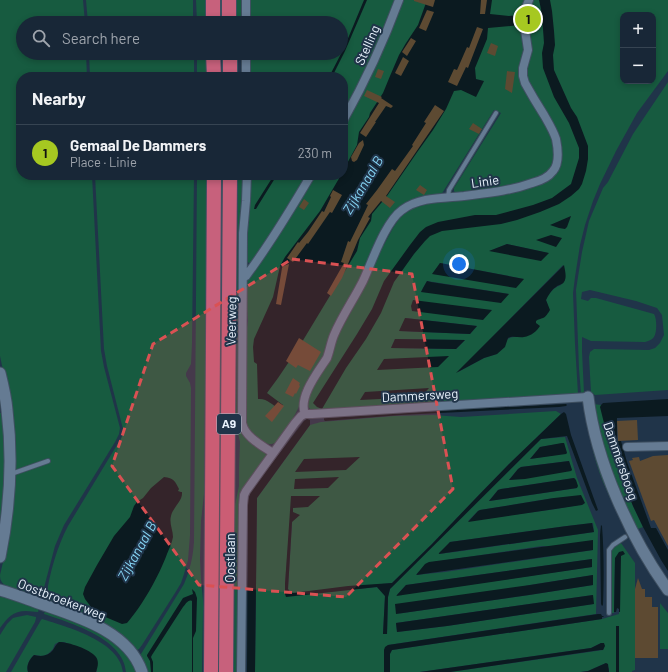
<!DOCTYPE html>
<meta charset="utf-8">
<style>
:root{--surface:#182737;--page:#212f3f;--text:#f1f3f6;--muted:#9fa5ad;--line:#364452;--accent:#a6c821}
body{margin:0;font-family:Barlow,sans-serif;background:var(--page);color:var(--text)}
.controls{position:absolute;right:12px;top:12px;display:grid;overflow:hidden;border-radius:8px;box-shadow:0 2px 6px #0003}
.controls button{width:36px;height:36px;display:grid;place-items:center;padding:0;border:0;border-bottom:1px solid var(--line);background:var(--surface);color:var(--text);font:20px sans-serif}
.you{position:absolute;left:459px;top:264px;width:14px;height:14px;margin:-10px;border:3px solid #fff;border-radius:50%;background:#1a73e8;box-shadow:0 0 0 6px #1a73e833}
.badge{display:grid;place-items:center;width:26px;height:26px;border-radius:50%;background:var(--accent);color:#111;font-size:13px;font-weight:700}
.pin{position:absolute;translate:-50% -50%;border:2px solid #fff;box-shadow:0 1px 4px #0006}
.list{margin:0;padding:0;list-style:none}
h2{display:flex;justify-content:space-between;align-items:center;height:52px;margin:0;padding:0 16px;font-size:17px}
h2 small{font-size:13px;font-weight:400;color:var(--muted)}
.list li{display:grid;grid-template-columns:26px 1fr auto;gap:12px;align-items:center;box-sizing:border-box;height:56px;padding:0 16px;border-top:1px solid var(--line)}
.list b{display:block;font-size:15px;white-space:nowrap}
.list p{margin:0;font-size:13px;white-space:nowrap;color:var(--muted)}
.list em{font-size:13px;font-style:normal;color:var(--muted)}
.icon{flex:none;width:22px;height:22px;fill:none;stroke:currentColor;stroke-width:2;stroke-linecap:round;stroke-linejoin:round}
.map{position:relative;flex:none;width:668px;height:672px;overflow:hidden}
.search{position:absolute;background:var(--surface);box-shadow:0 2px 6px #0003;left:16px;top:16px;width:332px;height:44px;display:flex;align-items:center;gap:10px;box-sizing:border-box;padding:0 14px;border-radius:22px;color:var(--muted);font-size:15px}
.panel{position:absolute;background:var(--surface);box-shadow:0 2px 6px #0003;left:16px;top:72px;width:332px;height:108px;border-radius:16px}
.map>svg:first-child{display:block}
.green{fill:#175b40;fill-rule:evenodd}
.water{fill:#0b1a20}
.building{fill:#5d4a32}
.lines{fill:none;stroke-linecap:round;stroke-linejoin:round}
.lane-casing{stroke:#3e4f60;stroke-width:6}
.street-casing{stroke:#3e4f60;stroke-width:10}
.secondary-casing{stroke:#3e4f60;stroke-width:13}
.highway-casing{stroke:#3e4f60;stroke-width:16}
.lane{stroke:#657b93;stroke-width:4}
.street{stroke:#657b93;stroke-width:8}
.secondary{stroke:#657b93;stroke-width:11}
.highway{stroke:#c7617c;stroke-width:14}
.marked{fill:#da5153;fill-opacity:0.2;stroke:#da5153;stroke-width:3;stroke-dasharray:8 5;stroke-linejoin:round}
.labels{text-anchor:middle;stroke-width:4;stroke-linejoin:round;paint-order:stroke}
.shield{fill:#203449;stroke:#adbac7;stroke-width:1}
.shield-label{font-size:12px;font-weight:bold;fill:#e9f3fd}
.street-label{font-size:13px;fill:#e9f3fd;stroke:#203449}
.water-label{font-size:14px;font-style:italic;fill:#86d5f5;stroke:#203449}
</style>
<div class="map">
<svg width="668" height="672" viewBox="0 0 668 672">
<rect width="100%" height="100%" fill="#203449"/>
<path class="green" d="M0 0H83L85 23H23V53H86L87 77H21V175H92L101 351 104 367 120 428 119 434 115 442 64 525 55 546 41 599 8 587C3 584 0 582 0 575L7 545 8 394 0 356Z
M86 0H193V23H88Z
M196 0H206V23H197Z
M237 0H243L244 23H237Z
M248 0H398L389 22 343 117V77H249V53H341V23H251L248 14Z
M401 0H528L525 45 521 64 554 144 555 162 548 174 515 186 456 194 454 191V188L501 113 494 110 441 195 403 207 328 349 301 396C300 400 300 402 299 406 296 414 282 438 275 443 272 444 271 444 269 444 260 443 252 434 245 428L246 334 248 321 246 296 247 279 313 175H343V123Z
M531 0H668V71L637 113 616 151 600 184 593 201 585 225 580 245 575 277 573 293 575 344 578 394 312 410C308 408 307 405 306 400L338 336 369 279 379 254 393 228 401 216 414 208 436 201 544 182 560 151 526 80 525 22ZM623 15H653V81H623ZM507 244 548 253H549L490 251ZM440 263 524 279 433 274ZM563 265 561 285C556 286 547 294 546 300 546 300 548 306 548 307L538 319 535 321 536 324 515 337C506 336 502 347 497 354L484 358 458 372ZM427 281 509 294 421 292ZM406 318 477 326 470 334 400 331ZM395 339 464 340H465L456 349 391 348Z
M89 53H194V77H90Z
M197 53H206L207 77H197Z
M668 82V390L595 395 591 392 589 357 590 352 594 349 649 350 655 348 660 343 664 335 662 315 657 308 636 301 590 290 582 292 581 299 588 301 591 298H596L654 314C657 319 657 332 654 337 652 340 648 341 645 342L591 341 582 337V351L584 393 581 394 579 369 576 290 578 277 582 252 589 221 603 188 608 182 633 134Z
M95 175H194L192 343 191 364 186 373V376L190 383 191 388 190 535 188 560 184 574 181 583 175 593 142 645 139 649 135 651 50 602 47 600 46 597C50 572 57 547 68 526L120 440 123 434V429L107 366 104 349Z
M197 175H207L204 484 205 485 201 521 200 559 201 579 204 610H203L202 672H145L140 656 141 654 184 584C190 570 193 557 194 542Z
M238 175H244L239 421 267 453V455L245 489 238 672H234L235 505 239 486V467L240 442 236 425Z
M249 175H309L251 263 245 262Z
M585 403 601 405 611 451 633 506 643 527 627 533C619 516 610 499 603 482 593 457 588 430 585 403Z
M556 411 561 414 509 464 475 499 432 544 392 583 292 593 288 589 293 508 319 496 292 497 285 584 286 596 377 587 385 596 383 634H387L388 597 390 589 541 439 565 437 577 478 598 530 596 614 388 645 384 650V672H255L257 498 310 425 321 422 394 416 433 415 461 417ZM564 443 567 453 530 459 540 447ZM569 461 572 470 509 480 518 469 521 467ZM574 478H575L577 488 517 497 489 501 498 490 501 489ZM554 498 584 504 556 509 468 521 478 511 480 510ZM593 523 594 532 462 551 439 554 450 542 567 526ZM542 546 593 550 445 572 416 575 427 563ZM592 559V567L397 595 406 585ZM593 575V585L529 595 396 614 530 585ZM593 595V604L447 626 397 632 396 623 445 616Z
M0 413H4L6 459 0 537Z
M621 543 635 563V670L632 671V672H619V626H616V672H609V669L606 663 588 671 581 672H450L603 650 604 648 601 643 591 648 420 672H390V653L392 650 602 619 619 614V562L615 558 614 612V613H611L610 552 614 547Z
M0 597H5L39 609 38 612C34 612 30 611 26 611 13 611 7 618 0 628Z
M660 603 668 613V649H660Z
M45 610 88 625 128 653 138 672H126C124 639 71 623 44 614Z
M27 615 36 617V618L35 622 6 672H0V635L7 624 13 618 17 617Z
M42 619C67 627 120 641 123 672H96L97 671 83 649 64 642H59L55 644 53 649 48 654 43 656 34 655C29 659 26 666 28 672H11L41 620Z"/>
<path class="water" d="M364 0H367L345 51 332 77H329L344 48Z
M427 0H492L490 14 509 16 519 15 520 25 488 28 487 39 475 68 476 79 484 81 476 97 461 90 454 91 446 109 433 130 418 151 387 196 372 214 371 221 360 238 357 251 299 347 278 378 267 393 283 405 280 409C272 405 267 398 258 399L257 364 254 362 253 347 254 339 273 297 280 266 285 257 320 211 341 175H343V171L357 145 359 132 369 117 370 113 383 93 390 76 399 55 406 43 418 25Z
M539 0H550L552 11 554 31 555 45 553 55 554 70 571 108 577 117 588 146V159L586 171 582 184 579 189 571 196 559 204 540 212 517 220 501 224 442 231 430 236 425 241 414 254 394 282 381 313 366 339 346 368 322 409 317 407 313 403 357 334 372 309 384 281 410 245 420 232 426 227 438 222 475 215H496L533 205 552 198 571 184 579 158V148L569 123 554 97 543 68 542 53 544 43 543 29 541 9Z
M274 175H277L259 204 256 209H254L255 205Z
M571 216 567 227 565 229 559 228 550 225Z
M551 235 562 238 556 247 536 240Z
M507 244 549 253 541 261 489 251Z
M440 263 524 279 516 288 432 274Z
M564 265C565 271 568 280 562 284 560 285 558 285 556 287 552 289 548 296 546 300L550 310C548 313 546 317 543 318 541 319 538 319 536 321V323L540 326C537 331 531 336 524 337 518 338 513 335 508 338L505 347 497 354 484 358 456 373Z
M427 281 431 282 509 294 501 303 421 292 423 288Z
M413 300 492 310 483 320 412 311 411 306Z
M405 318 477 326 470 334 399 331Z
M395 339 465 340 456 349 391 348Z
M449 356 438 367 377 370 384 359Z
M429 388 421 397 360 400 365 392Z
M668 399V416L617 418V441H621L627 462 651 528H656L668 550V571L661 560 643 527 633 506 611 451 600 407 601 405 603 403Z
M566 404 567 405 566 406 559 407 401 415 325 421 324 420V418L468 409Z
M564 412 566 414 571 435 598 510 596 511 592 503 567 436 541 439 390 589 388 597 387 634H383L385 596 377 587 286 597 285 594V584L291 496H320L308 507 293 508V512L300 515 292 522 288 589 290 592 293 593 348 586 392 583 432 544 475 499 509 464 561 414Z
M307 419 310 420V425L257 498 255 672H247L248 500 251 491 304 421Z
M562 443H564L567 453 566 454 530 459 540 447Z
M360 457 346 470 295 472 304 459Z
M569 461 572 470 571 471 525 479 509 480 518 469 521 467Z
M164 477C174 478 175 481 179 489L178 491 181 492H182C183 501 173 507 171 516 169 523 173 530 173 537 172 543 169 549 167 554 159 576 142 606 127 623L122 624 103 616 91 607 85 599 83 594 85 587 97 565 114 536 130 517 134 506 137 502 143 498 151 488Z
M339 477 328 488 294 489 295 479Z
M574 478 576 480 578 486 577 488 489 501 498 490 501 489Z
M581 495 585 503 582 505 468 522 478 511 480 510 554 498Z
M592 523 594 532 438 554 450 542 567 526Z
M601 525 602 526C604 551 604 580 603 605L602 606 601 604 600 535Z
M593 540V550L416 575 425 564 429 562Z
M623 551 625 554 621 556 620 612H619V609L617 608 616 612H614L615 558 619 552Z
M592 559V567L396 596 406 585Z
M593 575V585L529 595 396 614 395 604 530 585Z
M192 589 195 592 197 598 196 631 193 638V672H192V601C188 599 186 604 183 607L152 655 151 657 153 662V672H151L150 661 147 656V655L183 598 193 594Z
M593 595 594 604 447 626 397 632 396 623 445 616Z
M598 614H601L602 616H603L604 617H602V619L392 650 390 654V672H384V650L385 647 388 645Z
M616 626H619V672H616Z
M59 642C68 642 90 649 96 657 99 661 98 667 96 672H28C26 666 29 660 34 655 42 657 48 656 53 650 55 647 56 644 59 642Z
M601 643H604L605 646 603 650H600L450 672H420L591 648Z
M606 663 608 664 609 672H581L588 671Z"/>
<path class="building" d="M414 0H435L433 7 414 1Z
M481 0H487L485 14H480Z
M427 10 434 12 426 31 419 28Z
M477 27 483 29 468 68 466 67 457 86 448 82 454 69 457 70 467 47 469 48Z
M411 38 416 41 407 56 402 52Z
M491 43 498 46 495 56 487 53Z
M403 57 409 61 401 76 395 73Z
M378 69 384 71 381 79 375 77Z
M507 71 515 72 512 93 505 89Z
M367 90 382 97 381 98 393 106 391 108 386 106 375 122H376L366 137 360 133 379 103 364 96Z
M435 105 444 111 386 196 395 202 390 208 381 201 368 217 370 218 358 240 348 264H347H348L342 278 331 296 327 293 344 263 341 262 348 241 350 242 368 205 366 204 377 190 392 169 395 171 413 146 412 145 426 123 424 122Z
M473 123 482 129 479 134 469 129Z
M363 140 364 145 357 160 354 162 352 161 351 157 359 143Z
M420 185 427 190 424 195 416 190Z
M333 190 342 195 332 213 330 212 308 244 307 243 293 262 287 258 298 242 299 243 308 232 322 211 324 212 331 197 330 196Z
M304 199 309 203 304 210 299 207Z
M289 264 281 305 276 304 282 268 283 266Z
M299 338 321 352 310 371 298 365 296 368 286 361Z
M293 378 300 383 299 385 300 386 296 394 295 393 293 397 285 393Z
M278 402 284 406 272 422 265 416Z
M637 420 638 440 618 441 617 421Z
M668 455V546L654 520 651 521 629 461 633 460 632 458 639 457 640 461 653 456Z
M638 578 642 589H645V597H652V607H658V658H635V589Z"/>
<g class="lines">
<defs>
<path id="lane" d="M448 197 449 190 496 113
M11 474 48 461
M609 613V550L613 545 625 537"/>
<path id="street" d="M246 0V23
M246 77V53
M343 121C365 82 384 41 399 0
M247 175 246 201 243 233 242 423C245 437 261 445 273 453
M243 278 246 276C270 244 291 209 311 175
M305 414C298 397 318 372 327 358 330 350 331 342 334 335 342 316 354 299 363 281 372 262 385 222 402 210 419 197 443 198 464 196 487 193 510 191 532 183 540 181 548 178 553 171 560 163 558 149 556 139 553 130 548 122 544 115 537 104 531 94 525 83L523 76V68L528 50 523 17 524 12 529 0
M627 447 668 446
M241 672 243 505 244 495 246 491 295 423 301 416 305 414H312L588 397"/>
<path id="secondary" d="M0 373C3 385 6 397 7 410 13 459 10 508 0 557
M588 397C596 462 630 537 668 590
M0 590C15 594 29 600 44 605 79 617 129 632 142 672"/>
<path id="highway" d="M213 0V23
M229 0V23
M213 53 214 77
M230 53V77
M211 672 214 175
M226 672 230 175"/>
</defs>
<use href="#lane" class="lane-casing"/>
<use href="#street" class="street-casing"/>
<use href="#secondary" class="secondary-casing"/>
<use href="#highway" class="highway-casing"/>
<use href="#lane" class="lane"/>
<use href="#street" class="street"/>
<use href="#secondary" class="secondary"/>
<use href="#highway" class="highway"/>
</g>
<path class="marked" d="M292 259 412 274 453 489 346 597 199 585 112 466 153 344Z"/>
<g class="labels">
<rect class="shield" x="217" y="414" width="24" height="20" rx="3"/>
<g class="shield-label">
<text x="229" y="428">A9</text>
</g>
<g class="street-label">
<text transform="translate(367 45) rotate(-66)" y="5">Stelling</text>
<text transform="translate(485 181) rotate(-8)" y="5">Linie</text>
<text transform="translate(231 321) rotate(-89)" y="5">Veerweg</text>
<text transform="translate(420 395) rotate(-3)" y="5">Dammersweg</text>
<text transform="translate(621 461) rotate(71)" y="5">Dammersboog</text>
<text transform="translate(230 558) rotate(-90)" y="5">Oostlaan</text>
<text transform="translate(62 599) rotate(21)" y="5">Oostbroekerweg</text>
</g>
<g class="water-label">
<text transform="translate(363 185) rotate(-59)" y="5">Zijkanaal B</text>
<text transform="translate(137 551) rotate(-61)" y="5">Zijkanaal B</text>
</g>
</g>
</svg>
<div class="controls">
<button>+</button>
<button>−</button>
</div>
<div class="you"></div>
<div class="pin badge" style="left:528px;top:19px">1</div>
<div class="search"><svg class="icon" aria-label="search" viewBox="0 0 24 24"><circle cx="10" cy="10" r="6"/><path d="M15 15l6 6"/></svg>Search here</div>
<section class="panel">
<h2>Nearby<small></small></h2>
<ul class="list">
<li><span class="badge">1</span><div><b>Gemaal De Dammers</b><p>Place · Linie</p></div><em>230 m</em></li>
</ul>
</section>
</div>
